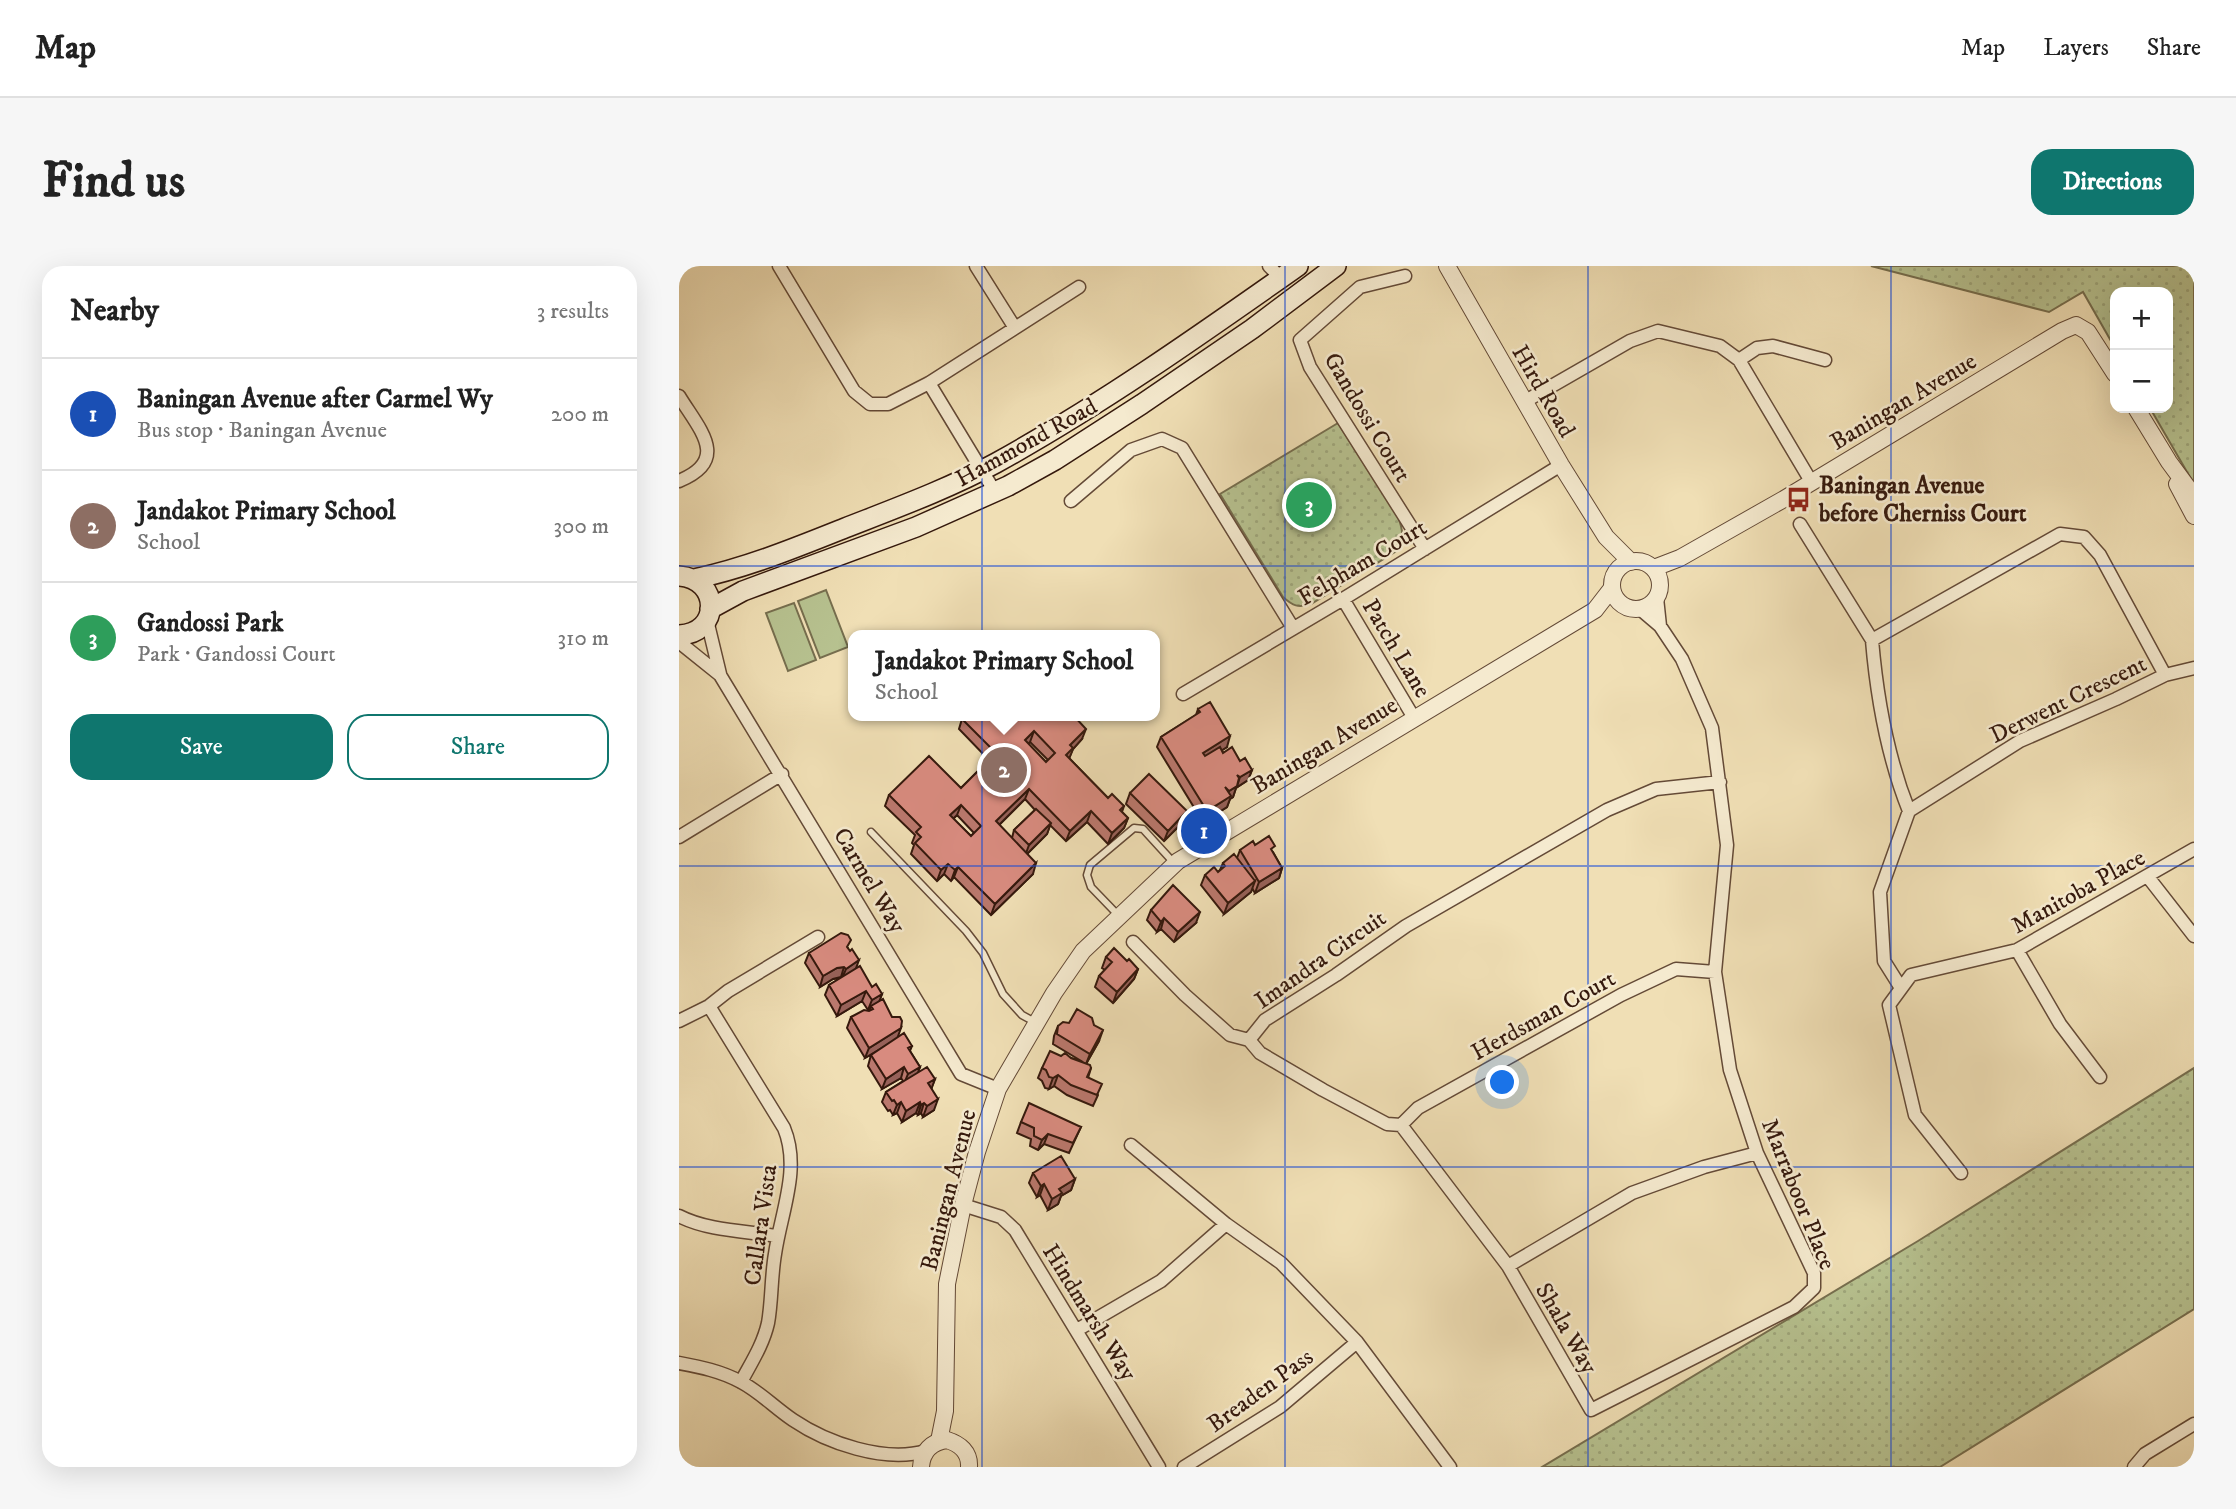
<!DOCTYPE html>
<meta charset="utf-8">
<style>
:root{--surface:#fff;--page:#f6f6f6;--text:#222;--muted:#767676;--line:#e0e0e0;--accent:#0f766e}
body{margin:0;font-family:"IM FELL DW Pica",serif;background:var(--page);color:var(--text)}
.controls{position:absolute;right:21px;top:21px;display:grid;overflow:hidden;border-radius:14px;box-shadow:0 7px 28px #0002}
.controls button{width:63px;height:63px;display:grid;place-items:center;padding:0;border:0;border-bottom:2px solid var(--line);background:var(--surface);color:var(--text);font:35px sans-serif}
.you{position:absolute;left:824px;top:817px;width:24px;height:24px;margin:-18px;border:5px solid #fff;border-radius:50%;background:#1a73e8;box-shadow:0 0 0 10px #1a73e833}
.badge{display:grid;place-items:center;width:46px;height:46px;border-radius:50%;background:var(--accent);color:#fff;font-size:23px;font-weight:700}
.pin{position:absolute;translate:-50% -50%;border:4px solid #fff;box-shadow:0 2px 7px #0006}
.popup{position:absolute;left:169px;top:364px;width:312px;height:91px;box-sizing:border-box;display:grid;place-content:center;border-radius:14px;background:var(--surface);filter:drop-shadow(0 2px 5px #0005);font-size:23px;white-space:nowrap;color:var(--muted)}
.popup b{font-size:26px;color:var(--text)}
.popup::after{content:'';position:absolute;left:50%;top:100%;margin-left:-14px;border:14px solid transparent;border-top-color:var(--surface)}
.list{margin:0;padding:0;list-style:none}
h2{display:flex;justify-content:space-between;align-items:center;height:91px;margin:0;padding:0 28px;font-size:30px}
h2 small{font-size:23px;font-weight:400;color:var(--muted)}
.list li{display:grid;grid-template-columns:46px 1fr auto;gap:21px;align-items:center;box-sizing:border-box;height:112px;padding:0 28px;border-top:2px solid var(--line)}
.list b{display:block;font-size:26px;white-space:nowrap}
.list p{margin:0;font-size:23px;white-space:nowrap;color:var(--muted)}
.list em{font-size:23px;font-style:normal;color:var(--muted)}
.actions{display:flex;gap:14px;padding:21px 28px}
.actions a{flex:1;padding:16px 0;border:2px solid var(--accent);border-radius:21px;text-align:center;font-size:24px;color:var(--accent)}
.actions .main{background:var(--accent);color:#fff}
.map{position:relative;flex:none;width:1515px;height:1201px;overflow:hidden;border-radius:21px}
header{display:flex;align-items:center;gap:42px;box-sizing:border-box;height:98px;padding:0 35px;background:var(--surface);border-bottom:2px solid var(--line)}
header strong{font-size:33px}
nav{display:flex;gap:38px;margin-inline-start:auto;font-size:24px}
.intro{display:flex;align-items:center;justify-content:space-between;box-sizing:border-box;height:168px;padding:0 42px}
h1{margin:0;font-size:49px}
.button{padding:18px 32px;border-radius:21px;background:var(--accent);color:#fff;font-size:24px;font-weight:700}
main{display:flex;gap:42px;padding:0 42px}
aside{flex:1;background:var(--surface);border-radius:21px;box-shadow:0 7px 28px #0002}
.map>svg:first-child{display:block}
.green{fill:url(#green-dots);stroke:#766e4e;stroke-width:2}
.pitch{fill:#b7c290;stroke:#766e4e;stroke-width:2}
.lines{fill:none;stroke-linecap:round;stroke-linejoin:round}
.service-casing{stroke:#644a37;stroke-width:9}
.minor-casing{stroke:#644a37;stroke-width:15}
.tertiary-casing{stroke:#644a37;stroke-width:18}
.secondary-casing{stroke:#35190d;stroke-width:22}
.service{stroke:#f5eacf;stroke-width:6}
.minor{stroke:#f5eacf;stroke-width:12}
.tertiary{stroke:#f5eacf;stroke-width:16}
.secondary{stroke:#f5eacf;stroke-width:19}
.wall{fill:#ba786d;stroke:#35190d;stroke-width:2;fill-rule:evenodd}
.shaded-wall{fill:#976159;stroke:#35190d;stroke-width:2}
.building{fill:#d88b7f;stroke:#35190d;stroke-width:2;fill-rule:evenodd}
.grid{fill:none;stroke:#1d4ed8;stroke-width:2;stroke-opacity:0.55}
.labels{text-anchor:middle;stroke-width:5;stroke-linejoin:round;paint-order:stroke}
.street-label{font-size:24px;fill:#35190d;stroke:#f5eacf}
.poi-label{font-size:24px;font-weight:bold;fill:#35190d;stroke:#f5eacf;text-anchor:start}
</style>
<header>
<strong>Map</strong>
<nav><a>Map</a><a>Layers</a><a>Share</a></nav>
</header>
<div class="intro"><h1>Find us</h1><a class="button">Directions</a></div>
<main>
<aside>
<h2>Nearby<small>3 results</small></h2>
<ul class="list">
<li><span class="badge" style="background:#1a4fb4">1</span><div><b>Baningan Avenue after Carmel Wy</b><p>Bus stop · Baningan Avenue</p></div><em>200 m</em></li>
<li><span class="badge" style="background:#8d6e63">2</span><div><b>Jandakot Primary School</b><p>School</p></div><em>300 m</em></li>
<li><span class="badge" style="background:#2e9e5b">3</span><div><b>Gandossi Park</b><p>Park · Gandossi Court</p></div><em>310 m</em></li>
</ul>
<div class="actions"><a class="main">Save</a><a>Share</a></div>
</aside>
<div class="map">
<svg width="1515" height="1201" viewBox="0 0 1515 1201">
<defs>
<pattern id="green-dots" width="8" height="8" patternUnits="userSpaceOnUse" patternTransform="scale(1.75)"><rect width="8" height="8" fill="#b7c290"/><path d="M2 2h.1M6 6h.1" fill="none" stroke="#9ea67b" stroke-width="1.8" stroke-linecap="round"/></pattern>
</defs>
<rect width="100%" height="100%" fill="#f0dfb5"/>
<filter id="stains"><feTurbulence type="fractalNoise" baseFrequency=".00286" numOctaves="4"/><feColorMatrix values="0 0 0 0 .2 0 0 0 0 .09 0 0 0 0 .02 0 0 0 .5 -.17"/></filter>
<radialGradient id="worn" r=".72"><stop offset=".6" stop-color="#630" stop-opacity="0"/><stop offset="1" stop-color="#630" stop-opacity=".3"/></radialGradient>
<path class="green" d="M1192 0H1515V218L1471 142H1489V26H1436V82L1404 26 1370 46Z
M659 157 719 251C724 264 725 271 719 284L632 338C619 342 614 340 604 331L541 228Z
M1515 802V1043L1261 1201H863L1239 975Z"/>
<path class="pitch" d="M147 324 169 381 141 392 119 335Z
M115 337 137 394 109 405 87 347Z"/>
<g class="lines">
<defs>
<path id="service" d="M192 566 287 665 304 687 324 728 343 749 356 756
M439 649 412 621 408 609 411 599 455 562 464 563 495 597"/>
<path id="minor" d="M100 0 175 125 191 138H209L250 117 400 21
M297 0 336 62
M590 0 602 12
M726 10 681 21 621 74 631 101 746 283
M1060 94 1078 82 1094 80 1146 94
M250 117 316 226
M0 130C20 163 52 194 0 215
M845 136 951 75 979 65 1041 80 1060 94 1133 217
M392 235 452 184 483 173 503 182 614 362
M1121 258 1193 374
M978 332 981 360
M664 333 735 452
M28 354 41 408
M0 376 41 409 282 808 319 823
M1486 409 1421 289 1405 271 1381 268 1193 374C1198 433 1208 490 1230 545L1341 475 1437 433 1486 409 1515 402
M504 428 664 333 882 199
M1041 516 977 523 928 544 727 660 657 709 586 754 570 774 581 787 644 824 708 858 722 859 829 1000 953 927 1025 901 1078 887
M0 571 103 508
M1469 611 1515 670
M454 676 506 729 551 769 570 774
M1338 684 1381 758 1421 811
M1222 722 1205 695 1201 626 1230 545
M30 740 105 862C122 903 102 946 96 988 92 1011 93 1035 89 1057 84 1079 72 1097 62 1116
M0 755 30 740 49 725 139 671
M722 859 739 842 942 729 997 703 1036 706
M452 879 547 958
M1282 907 1236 849 1210 739 1232 709 1338 684 1515 583
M284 939 322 951 336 964 480 1201
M0 950C29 965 67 965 98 970
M829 1000 912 1144 1115 1041 1135 1022V1007L1078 887 1051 804 1036 706 1048 579 1033 462 1003 393 981 360 961 343
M398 1064 482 1015 547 958 602 997 678 1076 771 1201
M0 1097C21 1101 42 1105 62 1116 81 1126 96 1142 114 1154 148 1177 205 1197 247 1185
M505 1201 601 1141 678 1076
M1455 1201 1466 1188 1515 1158"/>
<path id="tertiary" d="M768 0 882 199 927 271 952 296
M1457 142 1490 196 1515 230
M1498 218 1515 250
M933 319a24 24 0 1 1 48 0a24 24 0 1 1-48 0Z
M975 302 1001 292 1105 233 1383 65 1397 59 1409 66 1436 108
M260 1175 266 1145 268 1018 284 939 298 886 319 823 375 727 404 685 499 595 916 344 933 322
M242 1201C243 1185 252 1176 268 1174 281 1178 291 1186 290 1201"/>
<path id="secondary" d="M0 310C42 313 42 368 0 369
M15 313C67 302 116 282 166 262 217 242 269 223 317 197 422 139 521 69 619 0
M31 343 64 325 237 261 329 220 376 194 463 138 573 63 657 0"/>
</defs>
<use href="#service" class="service-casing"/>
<use href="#minor" class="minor-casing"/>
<use href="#tertiary" class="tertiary-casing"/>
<use href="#secondary" class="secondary-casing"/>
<use href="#service" class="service"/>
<use href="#minor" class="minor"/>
<use href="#tertiary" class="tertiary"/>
<use href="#secondary" class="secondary"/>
</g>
<path class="wall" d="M519 443 548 481 543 484 544 487 561 495 573 504 569 514 557 522 554 531 551 533 548 541 524 556 478 481 482 471 517 449Z
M353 452 403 473 394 483 390 492 429 532 445 540 443 546 449 552 445 562 429 578 408 556 387 575 371 559 368 568 348 588 354 608 312 649 275 611 272 615 265 608 258 615 232 588 235 579 233 577 236 569 206 540 210 529 282 522 310 494 280 463 283 453ZM351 476 369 494 367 496 349 478ZM346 533 356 544 335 564 333 572 320 559ZM278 549 295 567 292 570 274 553Z
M451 527 504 556 485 575 447 538Z
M576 579 594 586 603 602 600 612 576 627 573 622 572 626 545 648 522 619 526 609 539 606 541 604 544 597 558 592 561 584Z
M472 644 517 657 495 676 482 663 478 666 468 654Z
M169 682 177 703 193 721 203 728 200 735 219 772 233 780 231 785 241 801 239 806 256 813 252 823 255 844 244 851 242 847 239 849 237 847 223 856 218 847 214 849 211 844 209 845 203 836 207 826 224 815 222 812 203 823 189 800 192 789 202 783 186 792 168 762 172 751 190 745 191 743 189 744 183 735 158 750 146 729 150 719 162 712 154 713 141 721 126 697 130 687Z
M427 691 448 695 459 703 455 713 434 737 416 721 420 710 426 704 423 702Z
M379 760 420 775 407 798 412 802 409 812 419 829 414 840 388 829 375 820 370 823 366 822 363 815 359 812 363 802 382 790 392 792 404 796 374 778 375 770Z
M342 856 402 861 390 887 365 878 359 884 351 880 352 873 338 867Z
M354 907 396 913 392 924 382 930 379 938 369 944 361 929 358 931 350 917Z"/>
<path class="shaded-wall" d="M407 463 403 473 394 483 390 493 387 490 391 479Z
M355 465 351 476 342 485 346 474Z
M551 470 548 481 521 498 524 487Z
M573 504 569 514 557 522 554 531 551 533 548 541 524 556 528 545 547 533 550 525 558 520 561 511Z
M350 523 346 533 313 566 317 555Z
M282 539 278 549 267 560 271 549Z
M412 545 408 556 387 575 391 565Z
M508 545 504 556 485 575 489 565Z
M449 552 445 562 429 578 433 567Z
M372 557 368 568 346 590 350 579Z
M357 597 354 608 312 649 316 638Z
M269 598 265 608 258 615 262 604Z
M279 601 275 611 272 615 276 604Z
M603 602 600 612 576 627 580 616Z
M576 615 572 626 545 648 549 637Z
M521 646 517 657 495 676 499 666Z
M485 652 482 663 478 666 482 656Z
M180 694 176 705 163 713 167 703Z
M165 701 162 711 154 713 141 721 144 710 158 702Z
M459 703 455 713 434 737 438 726Z
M187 725 183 735 158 750 162 739Z
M203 728 199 739 192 740 191 743 189 744 193 734Z
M222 762 218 773 186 792 190 782Z
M424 764 420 775 407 798 411 788Z
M225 801 222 812 203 823 207 813Z
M241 801 237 812 225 818 229 808Z
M379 809 375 820 370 823 374 812Z
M256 813 252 824 249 817Z
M259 833 255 844 244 851 248 840Z
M222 836 218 847 214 849 218 839Z
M241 836 237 847 223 856 227 845Z
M245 837 242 847 239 849 242 839Z
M369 868 365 878 359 884 363 874Z
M396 913 392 924 382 930 379 938 369 944 373 933 380 923Z
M365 918 361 929 358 931 362 920Z"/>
<path class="building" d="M531 436 551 470 524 487 526 490 541 481 544 487 553 481 561 495 566 492 573 504 561 511 558 509 560 512 558 520 550 525 546 521 552 530 528 545 482 471 521 446 519 443Z
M286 450H351L353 452 355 450H395L407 463 391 479 394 482 387 489 429 532 433 528 445 540 441 544 449 552 433 567 412 545 391 565 350 523 317 555 357 597 316 638 279 601 276 604 269 598 262 604 236 577 242 571 237 566 242 561 210 529 250 490 282 522 317 487 283 453ZM355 465 376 487 367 496 346 474ZM282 539 302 560 292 570 271 549Z
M470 508 508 545 489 565 451 527Z
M357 543 372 557 350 579 335 564Z
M590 570 596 580 592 583 603 602 580 616 561 584 574 575 576 579Z
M555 588 576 615 549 637 526 609 535 601 539 606 546 600 544 597Z
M494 619 521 646 499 666 485 652 482 656 472 644Z
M162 667 169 669 172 674 168 681 171 685 173 683 180 694 167 703 165 701 158 702 144 710 130 687Z
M435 682 448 695 450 693 459 703 438 726 420 710 433 696 427 691Z
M181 700 193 721 197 718 203 728 193 734 187 725 162 739 150 719Z
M204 733 213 751H221L223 755 222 762 190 782 172 751 185 744 190 745 194 743 192 740Z
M398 743 413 752 415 759 424 764 411 788 378 768 379 760 384 756 390 757Z
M225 767 233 780 229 782 241 801 229 808 225 801 207 813 192 789Z
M371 785 382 790 386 787 392 792 411 799 412 802 408 811 423 818 418 829 392 819 379 809 374 812 370 811 367 804 363 802Z
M248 801 256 813 249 817 259 833 248 840 245 837 242 839 241 836 227 845 222 836 218 839 215 834 213 835 207 826Z
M350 837 402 861 394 877 369 868 363 874 355 870V862L342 856Z
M382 890 396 913 380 923 383 927 373 933 365 918 362 920 354 907Z"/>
<path class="grid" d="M303 0V1201M606 0V1201M909 0V1201M1212 0V1201M0 300H1515M0 600H1515M0 901H1515"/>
<defs>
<symbol id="bus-bare" viewBox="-9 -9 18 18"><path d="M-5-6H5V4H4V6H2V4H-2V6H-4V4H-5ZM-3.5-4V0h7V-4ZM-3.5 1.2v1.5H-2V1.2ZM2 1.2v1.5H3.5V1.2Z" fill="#8f2418" stroke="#f5eacf" stroke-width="2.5" paint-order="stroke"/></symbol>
</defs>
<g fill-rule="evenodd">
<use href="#bus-bare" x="1102" y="216" width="35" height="35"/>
</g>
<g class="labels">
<g class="street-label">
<text transform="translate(865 125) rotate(60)" y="8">Hird Road</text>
<text transform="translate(1224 135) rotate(-31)" y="8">Baningan Avenue</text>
<text transform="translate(689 151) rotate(59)" y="8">Gandossi Court</text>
<text transform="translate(347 176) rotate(-29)" y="8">Hammond Road</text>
<text transform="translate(683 296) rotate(-31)" y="8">Felpham Court</text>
<text transform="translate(718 382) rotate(59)" y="8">Patch Lane</text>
<text transform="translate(1389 433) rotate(-26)" y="8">Derwent Crescent</text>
<text transform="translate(645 479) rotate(-31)" y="8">Baningan Avenue</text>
<text transform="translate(191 614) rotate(59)" y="8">Carmel Way</text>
<text transform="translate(1399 625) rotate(-29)" y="8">Manitoba Place</text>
<text transform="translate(641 693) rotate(-35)" y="8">Imandra Circuit</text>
<text transform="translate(864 749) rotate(-29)" y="8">Herdsman Court</text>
<text transform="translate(269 924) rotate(-76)" y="8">Baningan Avenue</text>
<text transform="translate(1120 928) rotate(68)" y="8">Marraboor Place</text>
<text transform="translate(81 959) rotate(-82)" y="8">Callara Vista</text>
<text transform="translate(411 1046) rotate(58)" y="8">Hindmarsh Way</text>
<text transform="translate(888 1062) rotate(60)" y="8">Shala Way</text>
<text transform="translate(581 1124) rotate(-36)" y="8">Breaden Pass</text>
</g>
<g class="poi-label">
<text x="1140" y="227">Baningan Avenue<tspan x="1140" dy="28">before Cherniss Court</tspan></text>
</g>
</g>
<rect width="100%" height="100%" filter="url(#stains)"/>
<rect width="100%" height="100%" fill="url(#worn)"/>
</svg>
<div class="controls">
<button>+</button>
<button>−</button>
</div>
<div class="you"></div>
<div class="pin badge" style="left:525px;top:565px;background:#1a4fb4">1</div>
<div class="pin badge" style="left:325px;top:504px;background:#8d6e63">2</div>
<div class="popup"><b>Jandakot Primary School</b>School</div>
<div class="pin badge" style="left:630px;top:239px;background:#2e9e5b">3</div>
</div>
</main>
